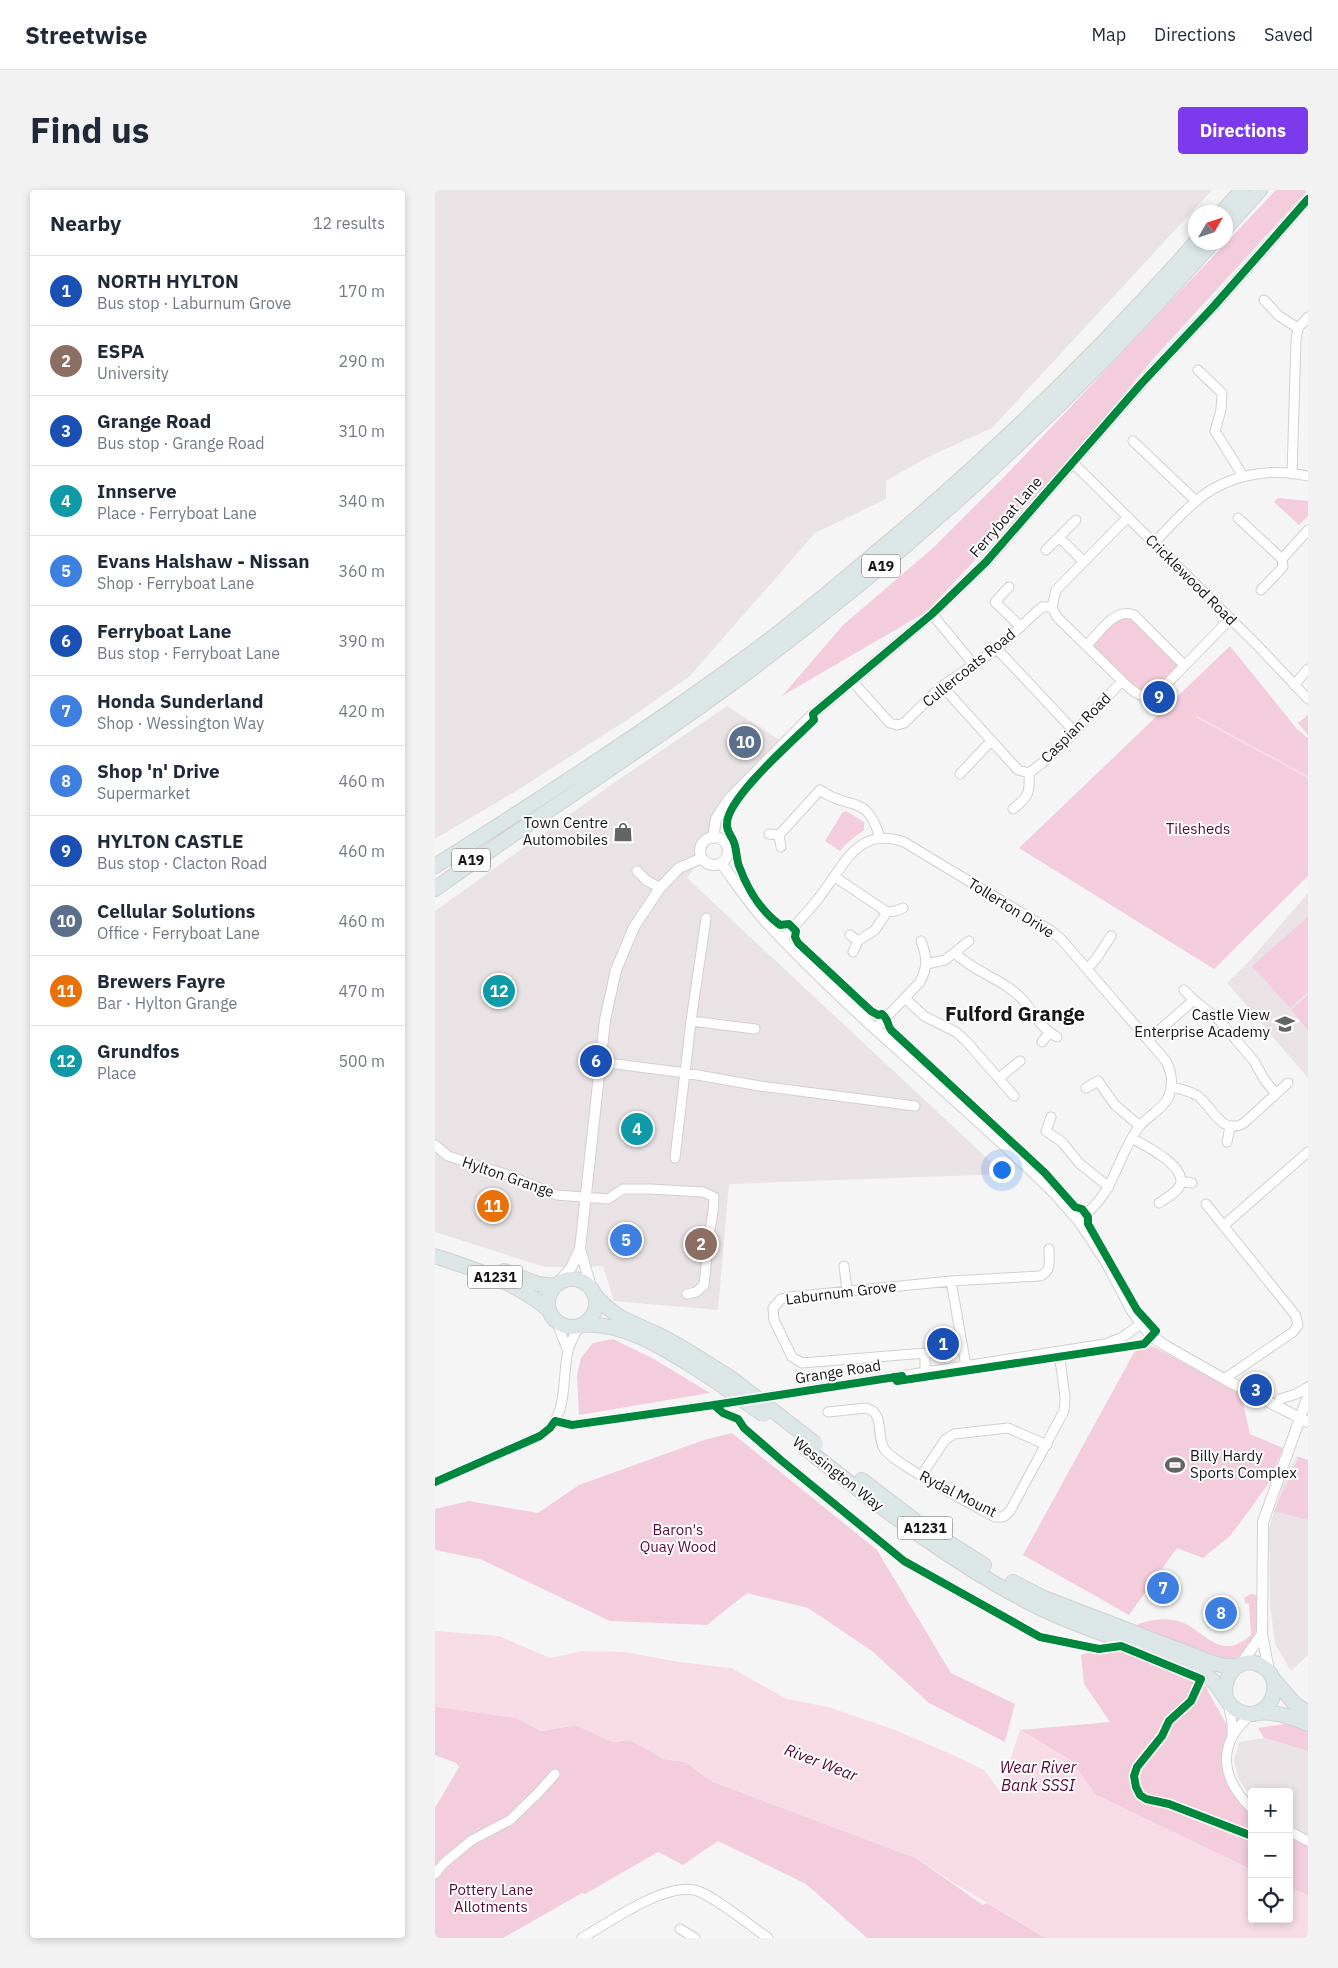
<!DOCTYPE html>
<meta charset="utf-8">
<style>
:root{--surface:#fff;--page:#f2f2f3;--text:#1f2937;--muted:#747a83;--line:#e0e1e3;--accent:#7c3aed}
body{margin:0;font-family:"IBM Plex Sans",sans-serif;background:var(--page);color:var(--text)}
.controls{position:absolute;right:15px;bottom:15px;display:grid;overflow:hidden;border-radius:5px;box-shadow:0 2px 8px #0003}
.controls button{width:45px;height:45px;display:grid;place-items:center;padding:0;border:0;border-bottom:1px solid var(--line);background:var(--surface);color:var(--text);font:25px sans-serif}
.compass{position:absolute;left:753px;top:15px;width:45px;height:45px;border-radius:50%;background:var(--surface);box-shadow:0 2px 8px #0003;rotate:51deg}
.you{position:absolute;left:566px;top:979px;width:18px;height:18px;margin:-12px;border:4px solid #fff;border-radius:50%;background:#1a73e8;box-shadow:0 0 0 8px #1a73e833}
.badge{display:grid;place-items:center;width:32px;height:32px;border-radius:50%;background:var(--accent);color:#fff;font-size:16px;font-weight:700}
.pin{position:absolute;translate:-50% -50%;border:2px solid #fff;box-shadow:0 1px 5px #0006}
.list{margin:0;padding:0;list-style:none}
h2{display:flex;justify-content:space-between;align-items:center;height:65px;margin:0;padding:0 20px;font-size:21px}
h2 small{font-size:16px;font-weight:400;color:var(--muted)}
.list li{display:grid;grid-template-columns:32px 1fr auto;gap:15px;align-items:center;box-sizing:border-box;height:70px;padding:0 20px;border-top:1px solid var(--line)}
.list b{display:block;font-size:19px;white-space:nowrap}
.list p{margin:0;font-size:16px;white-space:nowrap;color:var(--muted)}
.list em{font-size:16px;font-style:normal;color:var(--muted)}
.icon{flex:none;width:28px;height:28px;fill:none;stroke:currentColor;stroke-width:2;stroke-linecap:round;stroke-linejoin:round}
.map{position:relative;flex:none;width:873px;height:1748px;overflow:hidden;border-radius:5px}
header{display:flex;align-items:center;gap:30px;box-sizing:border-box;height:70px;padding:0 25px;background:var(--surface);border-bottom:1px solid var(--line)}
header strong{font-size:24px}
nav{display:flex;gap:28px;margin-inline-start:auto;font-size:18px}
.intro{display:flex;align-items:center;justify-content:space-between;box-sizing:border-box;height:120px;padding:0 30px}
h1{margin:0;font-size:35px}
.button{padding:12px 22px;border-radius:5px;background:var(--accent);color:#fff;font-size:18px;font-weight:700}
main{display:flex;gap:30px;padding:0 30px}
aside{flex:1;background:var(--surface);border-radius:5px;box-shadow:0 2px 8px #0003}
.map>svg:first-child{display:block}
.built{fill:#eae3e5}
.green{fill:#f3cddc}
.water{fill:#f7dce6}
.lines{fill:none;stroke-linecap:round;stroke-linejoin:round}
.stream{stroke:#f7dce6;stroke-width:2}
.minor-casing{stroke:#d1d0d0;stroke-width:11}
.tertiary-casing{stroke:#d1d0d0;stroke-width:12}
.trunk-casing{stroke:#d2d1d1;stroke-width:16}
.minor{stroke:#fefefe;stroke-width:9}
.tertiary{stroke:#fefefe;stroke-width:10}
.trunk{stroke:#dce6e6;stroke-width:14}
.trunk-bridge-casing{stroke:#d2d1d1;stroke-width:16;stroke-linecap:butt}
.trunk-bridge{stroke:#dce6e6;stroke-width:14}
.cycleway-casing{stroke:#fff;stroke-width:11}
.cycleway{stroke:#00873e;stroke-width:8}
.labels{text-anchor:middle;stroke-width:4;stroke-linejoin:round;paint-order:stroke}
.shield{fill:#fff;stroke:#5d5c5d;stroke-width:1}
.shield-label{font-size:14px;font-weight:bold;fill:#171617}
.street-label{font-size:15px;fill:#171617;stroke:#fff}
.poi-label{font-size:15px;fill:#171617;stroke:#fff;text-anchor:end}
.park-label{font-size:15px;fill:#580934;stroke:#fff}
.water-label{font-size:16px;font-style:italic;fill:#550531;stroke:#fff}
.district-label{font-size:20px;font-weight:bold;fill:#171617;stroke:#fff}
</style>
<header>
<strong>Streetwise</strong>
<nav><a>Map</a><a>Directions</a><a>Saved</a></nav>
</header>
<div class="intro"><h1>Find us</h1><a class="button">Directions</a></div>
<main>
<aside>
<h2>Nearby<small>12 results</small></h2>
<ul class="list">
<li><span class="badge" style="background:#1a4fb4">1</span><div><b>NORTH HYLTON</b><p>Bus stop · Laburnum Grove</p></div><em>170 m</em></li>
<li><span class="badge" style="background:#8d6e63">2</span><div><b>ESPA</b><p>University</p></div><em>290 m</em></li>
<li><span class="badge" style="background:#1a4fb4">3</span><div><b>Grange Road</b><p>Bus stop · Grange Road</p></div><em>310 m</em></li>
<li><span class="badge" style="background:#0f9aa8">4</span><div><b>Innserve</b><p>Place · Ferryboat Lane</p></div><em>340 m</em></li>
<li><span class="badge" style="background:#3f7fe0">5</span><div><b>Evans Halshaw - Nissan</b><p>Shop · Ferryboat Lane</p></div><em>360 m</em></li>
<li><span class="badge" style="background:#1a4fb4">6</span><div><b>Ferryboat Lane</b><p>Bus stop · Ferryboat Lane</p></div><em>390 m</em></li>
<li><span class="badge" style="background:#3f7fe0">7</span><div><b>Honda Sunderland</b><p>Shop · Wessington Way</p></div><em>420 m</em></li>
<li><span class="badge" style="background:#3f7fe0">8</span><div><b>Shop 'n' Drive</b><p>Supermarket</p></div><em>460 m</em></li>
<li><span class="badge" style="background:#1a4fb4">9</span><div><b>HYLTON CASTLE</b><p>Bus stop · Clacton Road</p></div><em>460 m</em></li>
<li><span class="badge" style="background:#5c6f8a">10</span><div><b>Cellular Solutions</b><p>Office · Ferryboat Lane</p></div><em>460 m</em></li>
<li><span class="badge" style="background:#e8710a">11</span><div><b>Brewers Fayre</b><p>Bar · Hylton Grange</p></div><em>470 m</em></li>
<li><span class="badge" style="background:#0f9aa8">12</span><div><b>Grundfos</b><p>Place</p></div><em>500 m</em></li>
</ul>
</aside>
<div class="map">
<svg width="873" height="1748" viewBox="0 0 873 1748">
<rect width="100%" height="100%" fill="#f6f5f5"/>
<path class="built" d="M0 0H777L557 238 493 267 451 291V309L380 343 255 486 198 526 86 598 0 649Z
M292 516 346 551 252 688 569 984 294 994 283 1120 179 1111 168 1076 110 1077 0 1042V721L173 597Z
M873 703V888L792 793 816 769Z
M862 1266 873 1272V1465L856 1481 840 1454 835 1414 834 1338 847 1296Z
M829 1548 873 1561V1658L854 1640V1602H817V1609L803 1588 799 1570 804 1552Z"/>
<path class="green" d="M841 0H873L717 170 634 270 491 422 347 506 408 435 499 357 571 285Z
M843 308 873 311V326L864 335 839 312Z
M693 423 749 475 725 502 706 506 652 455 680 427Z
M795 456 862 539 873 548V686L779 779 584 658Z
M873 525V545L863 533Z
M411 621 429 632V640L412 653 405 661 390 651 407 623Z
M873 727V802L855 818 817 776Z
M873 805V840L856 820Z
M178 1149 219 1169 275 1203 144 1225 142 1185 146 1168 158 1153Z
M715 1156 721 1158 806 1204 815 1244 848 1258 835 1291 816 1318 795 1346 768 1368 742 1358 694 1425 588 1365 702 1157Z
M297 1243 442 1360 516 1483 580 1514 570 1552 494 1513 437 1461 373 1418 312 1403 272 1435 175 1431 45 1369 0 1360V1319L34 1311 103 1323 144 1295 269 1250Z
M864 1267 873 1270V1330L839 1321Z
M815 1404H819L823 1407C825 1429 823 1463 796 1469 779 1474 716 1444 697 1437 710 1430 728 1427 743 1431 769 1438 784 1474 816 1445L814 1413H810L809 1408Z
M686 1456 766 1489 797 1544 792 1578 817 1619V1680L661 1605 635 1570 585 1540 675 1532 649 1494 646 1465 664 1459Z
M0 1516 82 1528 106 1541 141 1535 177 1552 195 1550 229 1569 251 1572 276 1591 481 1668 548 1715 552 1713 611 1748H432L371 1694 283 1651 248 1675 223 1662 150 1704 147 1703 68 1748H0V1618L24 1577 21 1573 0 1565Z
M868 1531 873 1534V1561L829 1548 823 1538Z
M854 1641 873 1651V1707L854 1697Z"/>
<path class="water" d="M0 1441 64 1446 115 1468 148 1461 189 1462 244 1472 296 1478 352 1509 393 1517 460 1540 518 1565 549 1580 565 1601 585 1540 635 1570 661 1605 817 1680V1729H854V1697L873 1705V1748H611L519 1693 481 1668 276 1591 251 1572 229 1569 195 1550 177 1552 141 1535 106 1541 82 1528 0 1517Z"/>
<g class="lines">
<path class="stream" d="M762 527 873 587"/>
<defs>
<path id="minor" d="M829 110 844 126 863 138
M763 180 787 203 786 220 780 241 808 286
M698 251 761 311
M637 272 822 455 873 509
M857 284 861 150 863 138 873 127
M693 327 621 400 617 417 622 427 687 491C697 501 705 508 719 507L795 429
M803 328 847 369 848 377 826 400
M624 347 648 371
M719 353C732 339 746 324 760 312 790 285 835 277 873 286
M611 360 641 330
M847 369 873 340
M574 397 560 412 586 437
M497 424 539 475
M652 455C664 443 680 417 699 425L749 475
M562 459 639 541
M417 491 455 533 462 535 469 533 507 496 562 459 599 424 607 417H617
M859 495 873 479
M507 496 583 580 594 583C629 558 657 522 687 491
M525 584 556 551
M578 619C594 606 595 603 594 583
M334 644 344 645
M346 657 344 645 385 600C415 622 431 601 445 648
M202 681 211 690 225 698
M400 687 452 722 440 740 423 751 418 762
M452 722 461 721 468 718
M415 745 423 751
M347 749C361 734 375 720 386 705 410 674 423 636 469 652L615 740 626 749 731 871C737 883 739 895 733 908 726 921 711 927 703 938 679 973 681 1003 643 1030
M520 763C540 783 569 789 588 810 599 823 606 839 622 847
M491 774 510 770 534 751
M652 779 661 769 676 746
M749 800 759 810 784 830 819 871 829 889 840 903
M470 808 489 826 521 842 531 851 579 906
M256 831 320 839
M440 839 485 792C493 777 492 766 486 751
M713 850 759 810
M607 852 614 843
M165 872 251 883 325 896 480 916
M564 888 585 871
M736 897C746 899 755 901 763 906 778 918 787 946 809 933L853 893
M651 898 663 891 680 915 705 936
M616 927 611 941 627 952 644 973 674 997
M697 948C710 956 746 973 746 991 746 1001 731 1008 724 1013
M792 952 795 937
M0 955 13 966 70 984 122 1005 173 1009 188 999H215L268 1002 279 1007 278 1022 274 1046 269 1095 261 1102 252 1104
M240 968 256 831 271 728
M746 991 757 993
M771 1014 861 1126 863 1135 858 1142 789 1189
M788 1036 873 962
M409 1076 412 1100
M516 1091 605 1086C617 1081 614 1070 614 1059
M121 1131 133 1161
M527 1158 490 1163 367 1173 357 1167 339 1130 338 1118 346 1109 354 1107 516 1091 531 1176
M490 1163V1182
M845 1209 861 1204 873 1197
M393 1222 431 1218C451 1223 440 1247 450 1260 456 1267 464 1272 472 1277 500 1295 530 1311 560 1327H568L575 1321 629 1221 630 1207 624 1162
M120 1231 137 1235 279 1215 670 1154 686 1148 706 1134
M486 1286 510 1250 519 1244 573 1238 612 1255
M0 1292 105 1246C135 1227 126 1191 133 1161 135 1152 140 1144 144 1136
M793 1512 797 1533V1544
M817 1619C785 1588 781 1553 817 1524
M854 1641 873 1651
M0 1684 9 1673 37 1650 75 1630 103 1603 120 1584
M245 1739 260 1748
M147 1748C173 1733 229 1693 259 1700 276 1703 317 1737 333 1748"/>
<path id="tertiary" d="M265 661a14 14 0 1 1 28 0a14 14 0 1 1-28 0Z
M278 648 281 629 294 609 378 524 497 424 551 372 706 194 779 116 873 9
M286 673C300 692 314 713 330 731 420 829 526 910 620 1004L643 1030 658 1052 671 1072 697 1121 716 1146 731 1156 789 1189 873 1232
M122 1094 136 1078 145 1059
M157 1100 145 1059 170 830 181 780 199 737 225 698 244 678 267 668
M806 1474 827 1444
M834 1481 827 1444 828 1332 873 1206"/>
<path id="trunk" d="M787 22 807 0
M791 38 825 0
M0 676C110 606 220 535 325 457 370 423 413 386 456 350 564 258 667 159 761 52
M0 699C102 626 209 559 310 484 480 357 638 212 778 52
M0 1066C42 1080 79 1091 114 1120
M69 1081 103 1094 120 1096
M113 1113a24 24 0 1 1 48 0a24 24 0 1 1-48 0Z
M159 1104C181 1129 192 1130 220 1143 241 1153 261 1166 280 1178
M146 1135C192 1131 236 1163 273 1186
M370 1258C443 1315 516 1373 599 1415 651 1441 708 1456 762 1478 767 1482 773 1485 777 1490 788 1501 793 1519 808 1523 836 1531 852 1490 827 1476 804 1463 786 1487 791 1508
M427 1290 486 1335 549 1375
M578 1392 609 1408 778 1473 790 1476H803
M839 1490 860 1514 873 1523
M822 1523C840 1521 856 1526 873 1534"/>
</defs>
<use href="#minor" class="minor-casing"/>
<use href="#tertiary" class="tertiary-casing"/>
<use href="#trunk" class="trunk-casing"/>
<use href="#minor" class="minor"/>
<use href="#tertiary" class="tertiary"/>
<use href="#trunk" class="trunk"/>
<defs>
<path id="trunk-bridge" d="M280 1178 296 1188 381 1254
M273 1186 329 1225"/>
</defs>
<use href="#trunk-bridge" class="trunk-bridge-casing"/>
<use href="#trunk-bridge" class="trunk-bridge"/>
<defs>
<path id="cycleway" d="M459 1187 462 1191 709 1154 721 1141 702 1120 653 1034V1027L647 1019 640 1017 610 983 456 840C451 833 455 831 447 824L443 825 436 821 363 753 360 747 361 741 354 734 345 735C326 721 312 698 304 676 301 668 302 658 298 650 295 644 291 640 292 633 293 607 359 550 379 530L378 524 497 424 551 372 706 194 779 116 873 9
M279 1215 288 1223 303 1229 309 1238 347 1271 469 1371 605 1447 664 1459 686 1456 766 1489 756 1511 734 1531 727 1546 702 1577 699 1586 701 1597 705 1605 711 1609 734 1614 817 1646
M0 1292 105 1246 115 1238 120 1231 137 1235 279 1215 467 1186"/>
</defs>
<use href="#cycleway" class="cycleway-casing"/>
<use href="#cycleway" class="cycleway"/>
</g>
<defs>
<symbol id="shop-bare" viewBox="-9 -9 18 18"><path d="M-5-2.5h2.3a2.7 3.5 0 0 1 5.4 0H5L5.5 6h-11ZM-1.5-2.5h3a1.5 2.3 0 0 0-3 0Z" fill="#656465" stroke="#fff" stroke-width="2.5" paint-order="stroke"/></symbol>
<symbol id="school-bare" viewBox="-9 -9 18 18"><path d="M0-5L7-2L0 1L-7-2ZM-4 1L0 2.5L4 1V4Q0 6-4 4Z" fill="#656465" stroke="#fff" stroke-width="2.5" paint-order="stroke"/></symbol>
<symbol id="stadium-bare" viewBox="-9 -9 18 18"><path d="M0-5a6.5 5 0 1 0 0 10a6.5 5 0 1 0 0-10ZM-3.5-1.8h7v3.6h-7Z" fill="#656465" stroke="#fff" stroke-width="2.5" paint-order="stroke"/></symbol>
</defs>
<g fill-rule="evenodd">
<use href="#shop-bare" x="174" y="628" width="28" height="28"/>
<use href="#school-bare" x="836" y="820" width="28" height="28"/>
<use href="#stadium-bare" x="726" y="1261" width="28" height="28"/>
</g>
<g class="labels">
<g class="shield">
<rect x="427" y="364.5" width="38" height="23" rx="4"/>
<rect x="17" y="658.5" width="38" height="23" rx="4"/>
<rect x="32.5" y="1075.5" width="55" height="23" rx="4"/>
<rect x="462.5" y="1326.5" width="55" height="23" rx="4"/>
</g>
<g class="shield-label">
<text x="446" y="381">A19</text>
<text x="36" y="675">A19</text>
<text x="60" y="1092">A1231</text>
<text x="490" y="1343">A1231</text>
</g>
<g class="street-label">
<text transform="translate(571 327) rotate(-49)" y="5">Ferryboat Lane</text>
<text transform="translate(756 390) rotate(45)" y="5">Cricklewood Road</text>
<text transform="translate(534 478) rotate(-39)" y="5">Cullercoats Road</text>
<text transform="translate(641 538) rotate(-45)" y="5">Caspian Road</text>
<text transform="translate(576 718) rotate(32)" y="5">Tollerton Drive</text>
<text transform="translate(73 987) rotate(19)" y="5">Hylton Grange</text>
<text transform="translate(406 1103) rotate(-7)" y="5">Laburnum Grove</text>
<text transform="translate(403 1182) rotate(-9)" y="5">Grange Road</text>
<text transform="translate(403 1284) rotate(38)" y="5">Wessington Way</text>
<text transform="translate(523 1304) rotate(27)" y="5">Rydal Mount</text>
</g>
<g class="poi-label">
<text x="173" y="638">Town Centre<tspan x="173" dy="17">Automobiles</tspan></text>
<text x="835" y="830">Castle View<tspan x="835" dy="17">Enterprise Academy</tspan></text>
<text x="755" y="1271" text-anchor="start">Billy Hardy<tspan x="755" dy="17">Sports Complex</tspan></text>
</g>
<g class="park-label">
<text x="763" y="644">Tilesheds</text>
<text x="243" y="1345">Baron's<tspan x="243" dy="17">Quay Wood</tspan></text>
<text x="56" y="1705">Pottery Lane<tspan x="56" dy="17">Allotments</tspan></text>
</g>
<g class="water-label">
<text transform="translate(386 1572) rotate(21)" y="6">River Wear</text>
<text x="603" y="1583">Wear River<tspan x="603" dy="18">Bank SSSI</tspan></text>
</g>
<g class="district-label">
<text x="580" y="831">Fulford Grange</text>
</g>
</g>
</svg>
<div class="controls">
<button>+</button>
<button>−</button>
<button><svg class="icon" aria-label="locate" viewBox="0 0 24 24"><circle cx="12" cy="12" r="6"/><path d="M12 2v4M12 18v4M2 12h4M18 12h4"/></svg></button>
</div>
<svg class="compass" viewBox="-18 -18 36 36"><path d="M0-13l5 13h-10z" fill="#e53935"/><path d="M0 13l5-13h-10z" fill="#747a83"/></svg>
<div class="you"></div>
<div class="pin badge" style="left:508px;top:1154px;background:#1a4fb4">1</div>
<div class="pin badge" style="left:266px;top:1054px;background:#8d6e63">2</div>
<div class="pin badge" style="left:821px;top:1200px;background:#1a4fb4">3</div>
<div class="pin badge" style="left:202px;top:939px;background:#0f9aa8">4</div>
<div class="pin badge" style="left:191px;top:1050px;background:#3f7fe0">5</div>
<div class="pin badge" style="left:161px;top:871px;background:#1a4fb4">6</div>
<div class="pin badge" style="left:728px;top:1398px;background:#3f7fe0">7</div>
<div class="pin badge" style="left:786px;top:1423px;background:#3f7fe0">8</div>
<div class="pin badge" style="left:724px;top:507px;background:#1a4fb4">9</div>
<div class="pin badge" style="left:310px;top:552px;background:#5c6f8a">10</div>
<div class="pin badge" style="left:58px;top:1016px;background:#e8710a">11</div>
<div class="pin badge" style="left:64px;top:801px;background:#0f9aa8">12</div>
</div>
</main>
